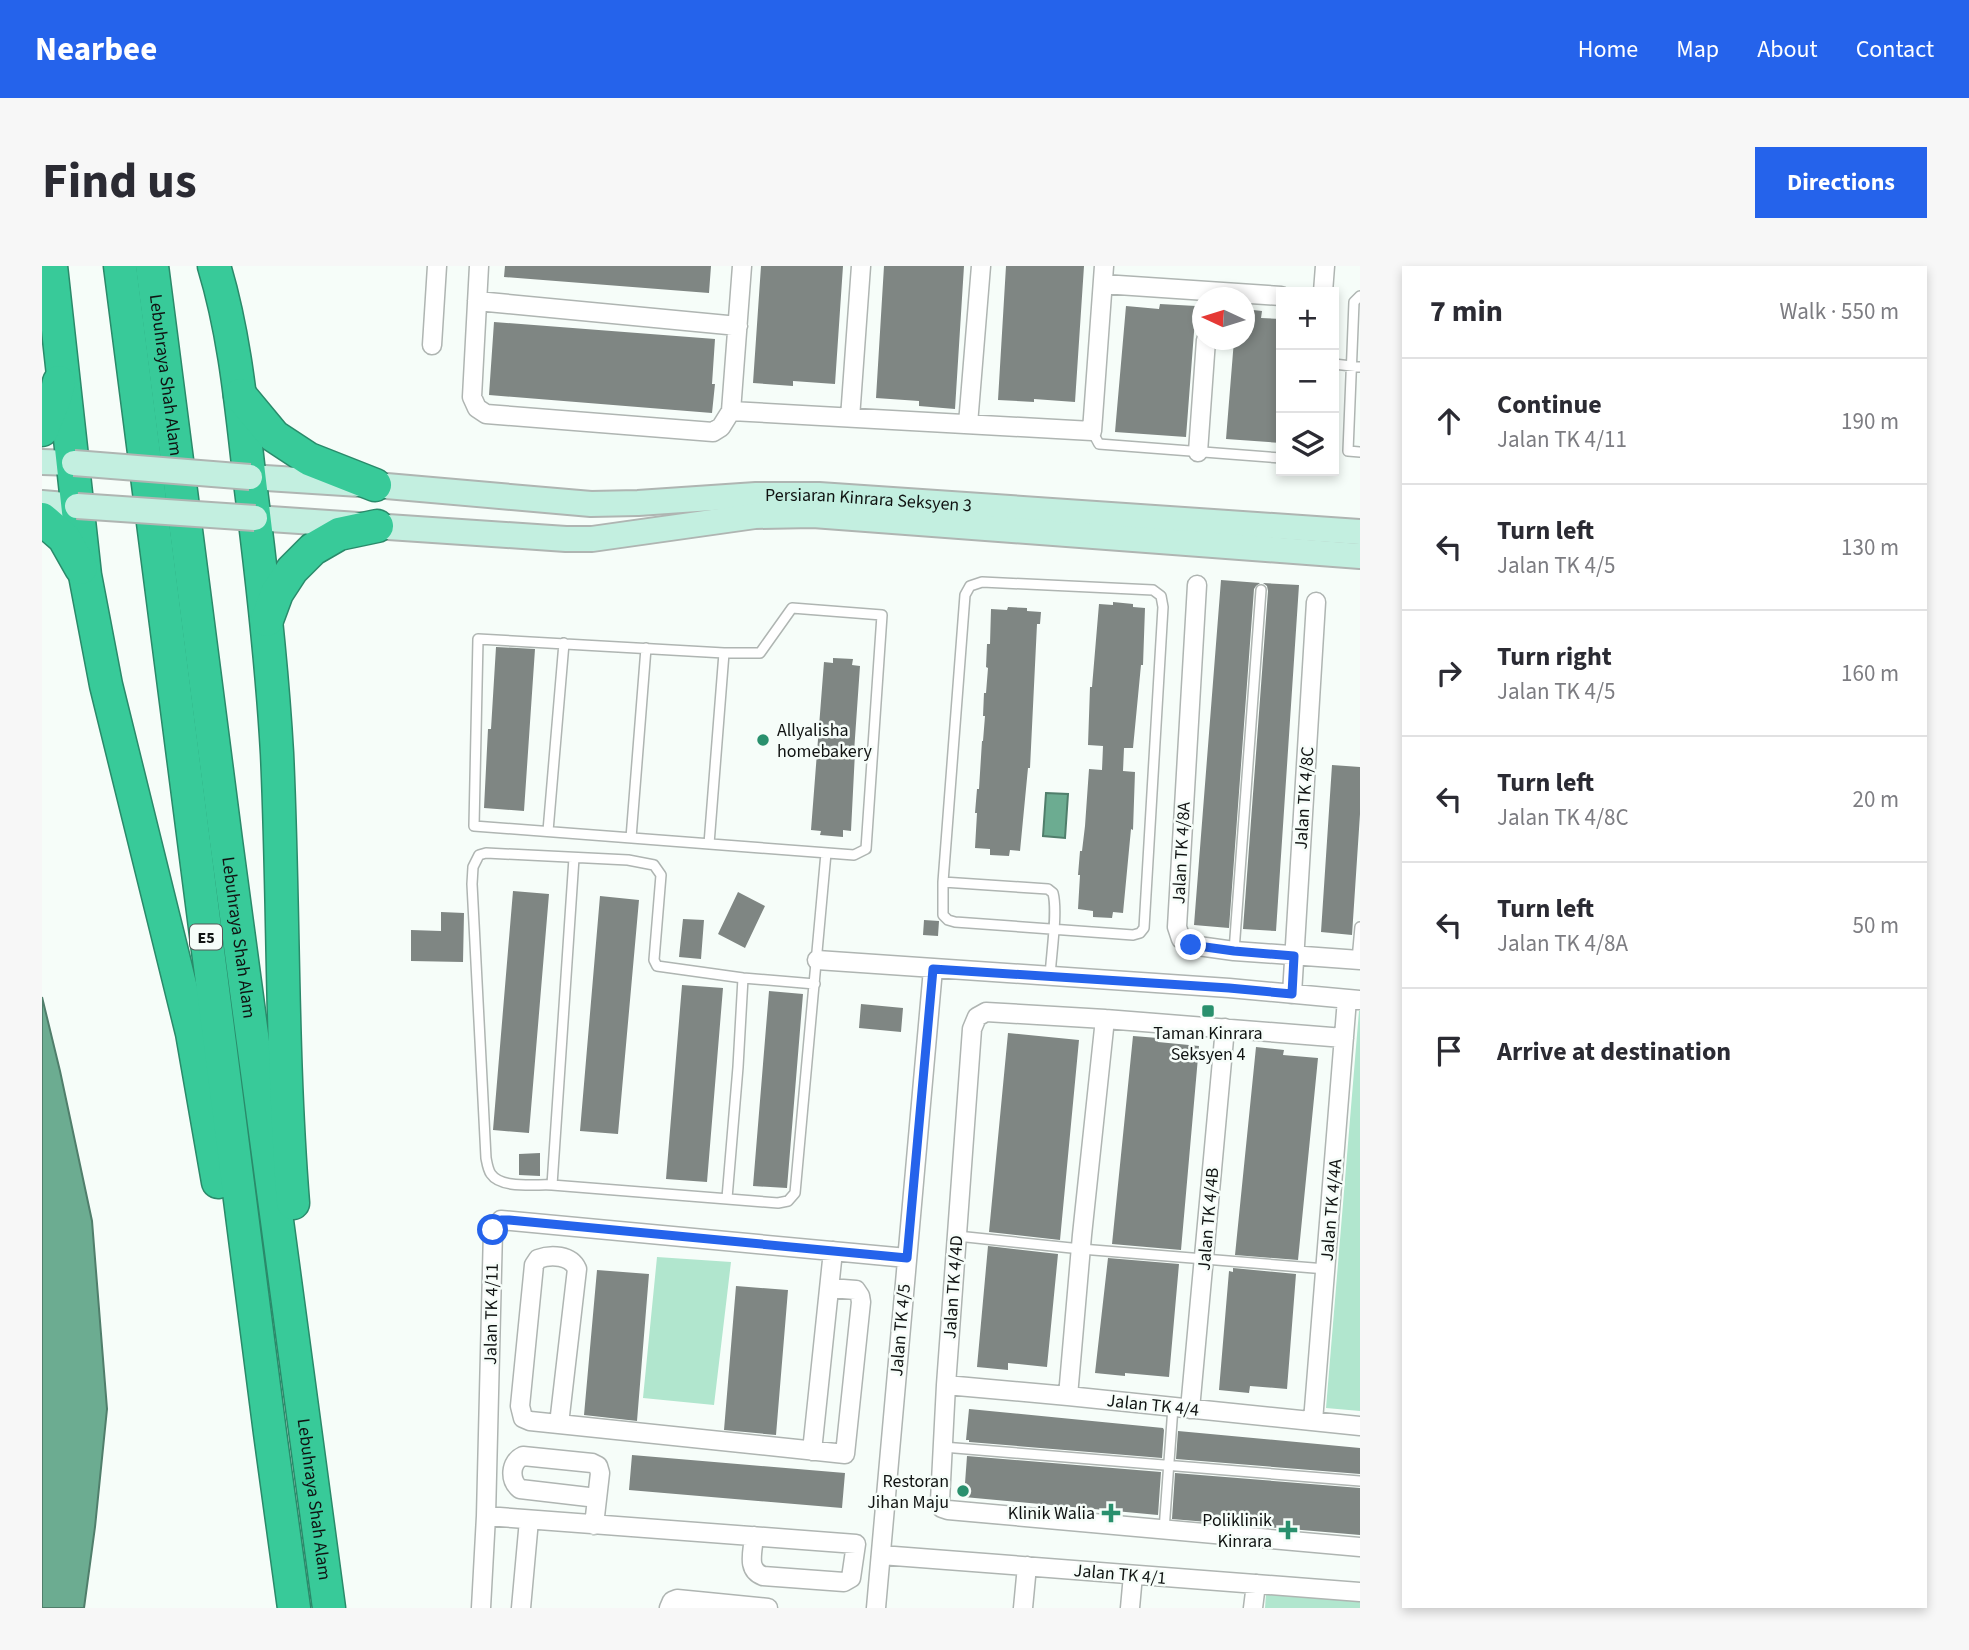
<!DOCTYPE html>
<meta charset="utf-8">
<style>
:root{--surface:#fff;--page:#f7f7f7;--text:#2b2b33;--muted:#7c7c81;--line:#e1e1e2;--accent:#2563eb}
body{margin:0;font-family:"Source Sans 3",sans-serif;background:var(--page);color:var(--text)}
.controls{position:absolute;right:21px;top:21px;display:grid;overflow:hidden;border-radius:0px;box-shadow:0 4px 10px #0003}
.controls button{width:63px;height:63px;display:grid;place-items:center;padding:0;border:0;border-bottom:2px solid var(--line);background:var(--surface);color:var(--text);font:35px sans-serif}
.compass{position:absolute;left:1150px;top:21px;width:63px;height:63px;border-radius:50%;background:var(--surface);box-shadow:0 4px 10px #0003;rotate:274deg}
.stop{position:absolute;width:21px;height:21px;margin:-16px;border:5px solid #2563eb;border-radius:50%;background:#fff}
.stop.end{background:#2563eb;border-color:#fff;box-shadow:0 2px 7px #0008}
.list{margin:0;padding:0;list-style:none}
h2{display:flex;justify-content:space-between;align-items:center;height:91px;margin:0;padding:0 28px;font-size:30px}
h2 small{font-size:23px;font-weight:400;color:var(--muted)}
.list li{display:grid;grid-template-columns:46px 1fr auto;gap:21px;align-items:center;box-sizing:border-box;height:126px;padding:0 28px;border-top:2px solid var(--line)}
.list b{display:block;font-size:26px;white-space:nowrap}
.list p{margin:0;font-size:23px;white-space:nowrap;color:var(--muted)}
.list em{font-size:23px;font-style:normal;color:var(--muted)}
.icon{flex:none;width:38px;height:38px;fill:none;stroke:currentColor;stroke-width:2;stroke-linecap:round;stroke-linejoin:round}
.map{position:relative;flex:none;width:1318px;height:1342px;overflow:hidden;border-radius:0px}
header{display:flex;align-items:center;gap:42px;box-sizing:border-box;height:98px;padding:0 35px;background:var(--accent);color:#fff}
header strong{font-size:33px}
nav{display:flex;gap:38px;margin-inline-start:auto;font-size:24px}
.intro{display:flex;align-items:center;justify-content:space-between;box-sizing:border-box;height:168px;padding:0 42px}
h1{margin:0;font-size:49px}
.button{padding:18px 32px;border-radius:0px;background:var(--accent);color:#fff;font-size:24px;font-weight:700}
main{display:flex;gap:42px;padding:0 42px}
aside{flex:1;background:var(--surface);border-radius:0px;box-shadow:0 4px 10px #0003}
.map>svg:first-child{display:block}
.green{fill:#b1e6ce}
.water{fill:#6cac91;stroke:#507e6b;stroke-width:2}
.building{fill:#7f8683}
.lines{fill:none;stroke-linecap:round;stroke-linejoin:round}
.service-casing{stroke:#afb5b2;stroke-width:12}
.minor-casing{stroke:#afb5b2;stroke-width:21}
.secondary-casing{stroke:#afb5b2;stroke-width:28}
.motorway-casing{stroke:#2a8a6a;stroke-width:35}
.service{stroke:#fff;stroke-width:9}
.minor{stroke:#fff;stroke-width:18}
.secondary{stroke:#c3efe0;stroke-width:24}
.motorway{stroke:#38ca99;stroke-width:32}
.secondary-bridge-casing{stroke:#afb5b2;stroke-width:28;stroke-linecap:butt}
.secondary-bridge{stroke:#c3efe0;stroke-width:24}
.route{stroke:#2563eb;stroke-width:9}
.poi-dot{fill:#29906d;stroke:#f6fdf9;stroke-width:2.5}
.labels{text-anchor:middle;stroke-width:5;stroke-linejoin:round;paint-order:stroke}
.shield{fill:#f6fdf9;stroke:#555957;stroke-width:2}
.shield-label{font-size:16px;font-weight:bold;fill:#101312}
.street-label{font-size:18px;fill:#101312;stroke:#f6fdf9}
.poi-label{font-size:18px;fill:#101312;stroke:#f6fdf9;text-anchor:end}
</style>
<header>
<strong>Nearbee</strong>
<nav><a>Home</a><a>Map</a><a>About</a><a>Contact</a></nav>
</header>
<div class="intro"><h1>Find us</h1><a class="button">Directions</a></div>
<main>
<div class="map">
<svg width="1318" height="1342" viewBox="0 0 1318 1342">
<rect width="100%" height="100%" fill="#f6fdf9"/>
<path class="green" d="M1317 745H1318V1145L1284 1142Z
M615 991 689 996 672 1139 601 1132Z
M1224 1328 1318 1335V1342H1223Z"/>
<path class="water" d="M1004 527 1026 528 1023 572 1001 570Z
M0 731 18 805 50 955 65 1143 53 1261 42 1342H0Z"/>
<path class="building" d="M463 0H669L667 27 462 11Z
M719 0H801L793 118 751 115V120L711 117Z
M842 0H922L913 143 877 140V135L834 132Z
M964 0H1042L1033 136 992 133V136L956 134Z
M1118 38 1154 40 1144 171 1073 166 1084 40 1117 43Z
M1202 43 1220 45 1219 52 1239 53V177L1184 173 1192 74H1202Z
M452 56 673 73 670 118H673L670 147 447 129Z
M1179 314 1218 317 1214 320 1212 323 1187 662 1152 659Z
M1221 317 1257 319 1234 665 1201 663 1226 325 1225 320Z
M1071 336 1091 338V341L1103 342 1101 399H1099L1091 482H1082L1081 505 1093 506 1091 564 1089 563 1081 647 1071 646 1070 652 1051 651V645L1036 643 1038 609H1036L1038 585H1040L1043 560 1047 503 1060 504 1061 480 1046 479 1048 421H1050L1057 338 1071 339Z
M966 341 985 342V345L999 346 998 358H995L988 502H986L978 585 968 584 967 590 948 589V583L933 582 935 547H933L935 523H937L940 475H941L943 450H941L942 427H944L946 402 944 401 945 378H948L949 343 965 344Z
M454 381 493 383 482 545 442 542 446 463H449Z
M791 392 811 393 810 399 818 400 812 486H813L809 565 801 564V571L778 569 779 565 769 564 782 396 791 397Z
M1290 499 1318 501V548L1310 669 1279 666Z
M471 625 507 628 487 867 451 864Z
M696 626 723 640 703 682 676 668Z
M558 630 597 634 576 868 538 865Z
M399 646 422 647 421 696 369 695V664L399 665Z
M641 653 662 654 659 693 637 691Z
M882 654 897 655 896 670 881 669Z
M640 719 681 722 665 916 624 913Z
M727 725 761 728 745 922 711 920Z
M819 738 861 742 859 766 817 762Z
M966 767 1037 774 1018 974 947 966Z
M1091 770 1116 772V776L1157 780 1139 984 1070 978Z
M1214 781 1242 784 1241 789 1276 792 1256 994 1193 989Z
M498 887V910L477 909V888Z
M946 980 1016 988 1005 1101 966 1097V1104L935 1101Z
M1066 992 1137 998 1127 1111 1083 1107V1110L1053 1107Z
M1191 1002 1254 1008 1245 1123 1208 1120 1207 1127 1177 1124 1187 1005 1191 1006Z
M555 1004 607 1008 595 1155 542 1149Z
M694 1020 746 1024 734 1169 682 1164Z
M927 1143 1121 1162 1122 1164 1120 1192 927 1176V1174H924Z
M1136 1165 1318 1182V1208L1134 1193Z
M590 1189 803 1207 800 1242 587 1224Z
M925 1190 1119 1206 1116 1249 922 1231Z
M1133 1207 1318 1222V1269L1130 1253Z"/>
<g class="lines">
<defs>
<path id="service" d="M1318 30 1312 36 1306 185 1318 186
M1292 98 1318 101
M1050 165 1057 178 1239 192
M750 342 840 349 824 583 812 589 432 560 436 373 682 387H718Z
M506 565 522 377
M589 572 604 382
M667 578 682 387
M532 592 510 919 736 937 746 935 753 927 784 587
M901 616V649L906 654 913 656 1091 669 1098 667 1102 662 1121 341 1119 330 1111 324 940 316 928 320 923 329 901 616 1006 623 1011 627C1016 646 1009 689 1008 711
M1192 685 1219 324
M1315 694 1318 661
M510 919C494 918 459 923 449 908 446 904 445 897 444 892L430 618 431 601 437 589 444 587 586 594 612 599 619 609 612 694 615 700 701 712 773 718
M685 932 696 801 701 712
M915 970 1039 983 1284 1003
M901 1181 1318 1215
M1122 1264 1131 1141"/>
<path id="minor" d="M437 0 430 131 435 142 444 148 671 166 679 161 689 145
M1061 18 1239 30
M1281 26 1283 0
M435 35 696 60
M390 79 395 0
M689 145 1050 165 1062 0
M689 145 700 0
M808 152 819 0
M926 158 939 0
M1156 186 1164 74
M1155 319 1135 661 1139 673 1149 679 1192 685 1318 694
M775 694 1187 722 1318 734
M1250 728 1274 336
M1302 772 1063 753 944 746 935 751 930 763 904 1119 898 1235 900 1242 906 1244 1318 1281
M904 1119 1026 1130 1318 1160
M1026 1130 1040 969 1063 753
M1148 1143 1183 762
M1271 1155 1305 733
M517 1158 535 1003C529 989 509 988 496 993L492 999 478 1140 481 1152 488 1155 803 1188 819 1036 818 1030 814 1024 788 1022
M770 1185 791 985
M444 1250 814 1278 809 1312 802 1316 721 1310C704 1304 711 1286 712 1270
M552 1259 558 1207 556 1200 550 1197 481 1190C468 1196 467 1214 478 1223L555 1232
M839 1289 1318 1326
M439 1342 444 1250 451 964 459 954 865 992
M479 1342 487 1254
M627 1342 630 1335 635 1333 726 1342
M834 1342 891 703
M981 1342 985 1300
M1088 1342 1091 1309
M1211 1342 1214 1318"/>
<g id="secondary">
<path d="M0 196 32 197"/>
<path id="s1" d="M208 211 333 219 549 238 596 237 714 229H777L1318 266"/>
<path d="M0 237 35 240"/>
<path d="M213 252 524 273H550L713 250 771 249 1318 290"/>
</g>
<g id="motorway">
<path d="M9 0 43 309 64 419 150 767 176 916"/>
<path d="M78 0 228 1167 252 1342"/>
<path id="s2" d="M110 0 184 575 287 1342"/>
<path d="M172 0C194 72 200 149 209 224 220 311 230 399 235 487 242 637 239 787 251 937"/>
<path d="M198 129 232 170 267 193 333 219"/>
<path d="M0 164 13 132 17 116"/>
<path d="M0 253 22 272 39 302"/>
<path d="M225 354 235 327 250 304 271 283 297 268 335 260"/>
</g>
</defs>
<use href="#service" class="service-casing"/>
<use href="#minor" class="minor-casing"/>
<use href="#secondary" class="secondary-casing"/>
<use href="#motorway" class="motorway-casing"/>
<use href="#service" class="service"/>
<use href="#minor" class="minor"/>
<use href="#secondary" class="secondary"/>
<use href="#motorway" class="motorway"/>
<defs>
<path id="secondary-bridge" d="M32 197 208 211
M35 240 213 252"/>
</defs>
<use href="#secondary-bridge" class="secondary-bridge-casing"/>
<use href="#secondary-bridge" class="secondary-bridge"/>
</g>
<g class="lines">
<path class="route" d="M451 964 459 954H467L865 992 891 703 1187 722 1250 728 1252 690 1192 685 1149 679"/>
</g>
<g class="poi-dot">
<circle cx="721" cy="474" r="7"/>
<rect x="1159" y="738" width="14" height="14" rx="3.5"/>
<circle cx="921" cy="1225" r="7"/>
<path d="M1065.5 1236.5h7v7h7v7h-7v7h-7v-7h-7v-7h7z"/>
<path d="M1242.5 1253.5h7v7h7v7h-7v7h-7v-7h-7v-7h7z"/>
</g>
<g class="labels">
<rect class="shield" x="148" y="658.5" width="32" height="25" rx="5"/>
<g class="shield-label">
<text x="164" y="677">E5</text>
</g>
<g class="street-label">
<text dy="6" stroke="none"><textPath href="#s2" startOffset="110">Lebuhraya Shah Alam</textPath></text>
<text dy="6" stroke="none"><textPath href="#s1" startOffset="620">Persiaran Kinrara Seksyen 3</textPath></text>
<text transform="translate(1262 532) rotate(-86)" y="6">Jalan TK 4/8C</text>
<text transform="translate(1139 587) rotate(-87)" y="6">Jalan TK 4/8A</text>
<text dy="6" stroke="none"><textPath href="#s2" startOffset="677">Lebuhraya Shah Alam</textPath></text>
<text transform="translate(1289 944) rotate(-85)" y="6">Jalan TK 4/4A</text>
<text transform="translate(1166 953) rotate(-85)" y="6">Jalan TK 4/4B</text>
<text transform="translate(911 1021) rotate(-86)" y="6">Jalan TK 4/4D</text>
<text transform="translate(449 1048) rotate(-89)" y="6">Jalan TK 4/11</text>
<text transform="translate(858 1064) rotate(-85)" y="6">Jalan TK 4/5</text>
<text transform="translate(1111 1139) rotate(6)" y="6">Jalan TK 4/4</text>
<text dy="6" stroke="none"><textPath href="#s2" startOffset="1244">Lebuhraya Shah Alam</textPath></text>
<text transform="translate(1078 1308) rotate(5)" y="6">Jalan TK 4/1</text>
</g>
<g class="poi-label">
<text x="735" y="470" text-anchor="start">Allyalisha<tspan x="735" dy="21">homebakery</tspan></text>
<text x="1166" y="773" text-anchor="middle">Taman Kinrara<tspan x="1166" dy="21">Seksyen 4</tspan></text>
<text x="907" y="1221">Restoran<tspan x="907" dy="21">Jihan Maju</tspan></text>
<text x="1053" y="1253">Klinik Walia</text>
<text x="1230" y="1260">Poliklinik<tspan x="1230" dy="21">Kinrara</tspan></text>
</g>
</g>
</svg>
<div class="controls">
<button>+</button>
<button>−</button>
<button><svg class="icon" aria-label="layers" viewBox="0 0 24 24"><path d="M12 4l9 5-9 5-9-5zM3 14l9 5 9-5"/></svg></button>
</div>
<svg class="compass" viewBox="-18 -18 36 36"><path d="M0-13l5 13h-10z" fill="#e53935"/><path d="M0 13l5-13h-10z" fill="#7c7c81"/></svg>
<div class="stop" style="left:451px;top:964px"></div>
<div class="stop end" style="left:1149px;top:679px"></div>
</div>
<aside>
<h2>7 min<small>Walk · 550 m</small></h2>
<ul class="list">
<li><svg class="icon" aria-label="ahead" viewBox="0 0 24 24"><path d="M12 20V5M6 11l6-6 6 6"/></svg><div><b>Continue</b><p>Jalan TK 4/11</p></div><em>190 m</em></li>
<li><svg class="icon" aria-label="left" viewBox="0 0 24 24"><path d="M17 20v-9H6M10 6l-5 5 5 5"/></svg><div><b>Turn left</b><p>Jalan TK 4/5</p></div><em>130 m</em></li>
<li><svg class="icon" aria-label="right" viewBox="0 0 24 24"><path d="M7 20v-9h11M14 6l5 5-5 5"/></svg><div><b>Turn right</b><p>Jalan TK 4/5</p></div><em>160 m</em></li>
<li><svg class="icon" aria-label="left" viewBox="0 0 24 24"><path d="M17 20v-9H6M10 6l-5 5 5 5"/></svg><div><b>Turn left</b><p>Jalan TK 4/8C</p></div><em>20 m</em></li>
<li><svg class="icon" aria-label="left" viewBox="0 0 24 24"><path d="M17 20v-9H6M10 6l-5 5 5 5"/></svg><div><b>Turn left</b><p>Jalan TK 4/8A</p></div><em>50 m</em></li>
<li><svg class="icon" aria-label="arrive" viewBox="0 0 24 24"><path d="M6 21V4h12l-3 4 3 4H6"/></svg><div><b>Arrive at destination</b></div></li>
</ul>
</aside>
</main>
